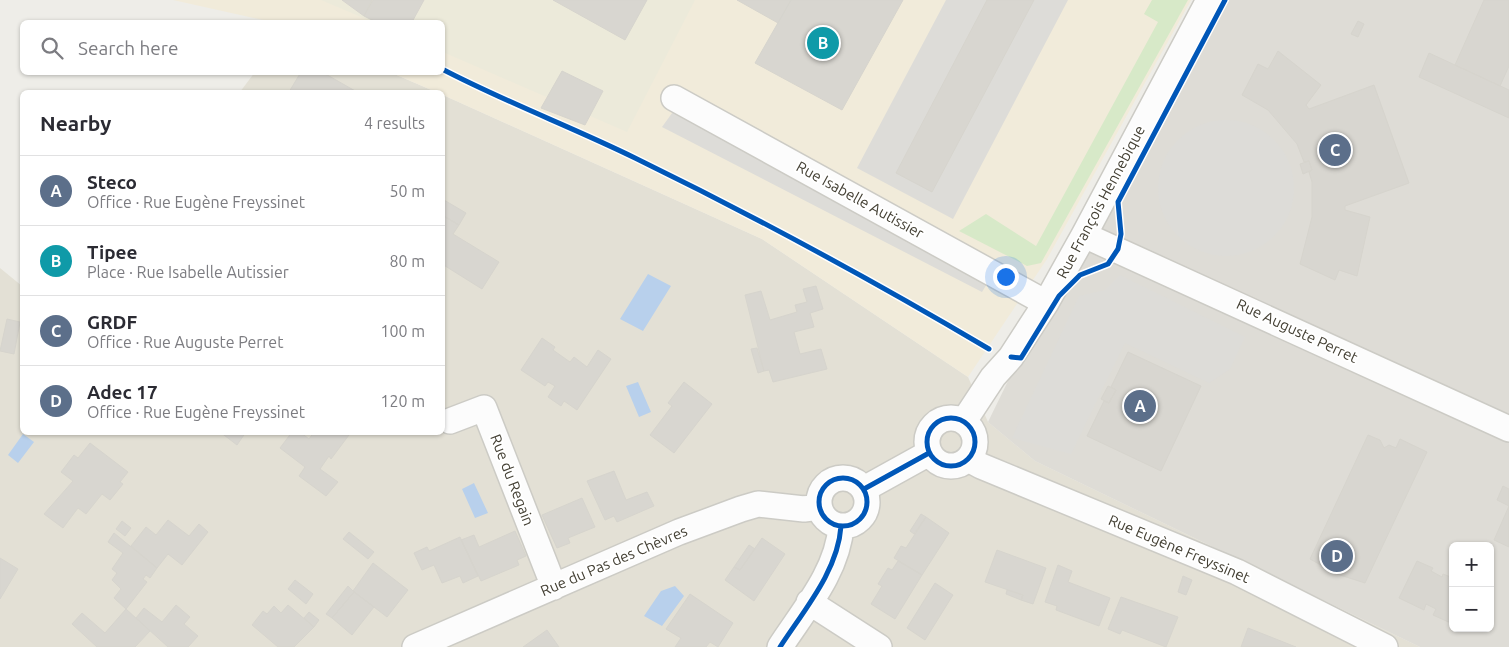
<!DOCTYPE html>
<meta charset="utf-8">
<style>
:root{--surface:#fff;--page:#f2f2f3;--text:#2b2b33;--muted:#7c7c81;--line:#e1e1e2;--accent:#111827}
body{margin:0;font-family:Ubuntu,sans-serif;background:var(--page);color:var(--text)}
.controls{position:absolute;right:15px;bottom:15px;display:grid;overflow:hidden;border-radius:8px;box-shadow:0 1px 4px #0004}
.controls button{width:45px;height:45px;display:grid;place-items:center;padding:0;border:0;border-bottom:1px solid var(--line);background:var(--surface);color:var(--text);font:25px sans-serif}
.you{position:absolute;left:1005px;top:276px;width:18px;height:18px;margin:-12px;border:4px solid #fff;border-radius:50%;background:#1a73e8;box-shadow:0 0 0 8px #1a73e833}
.badge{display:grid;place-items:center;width:32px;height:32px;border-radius:50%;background:var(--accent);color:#fff;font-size:16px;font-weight:700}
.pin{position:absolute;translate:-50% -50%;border:2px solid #fff;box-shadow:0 1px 5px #0006}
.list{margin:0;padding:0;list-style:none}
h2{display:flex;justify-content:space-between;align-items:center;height:65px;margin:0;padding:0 20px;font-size:21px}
h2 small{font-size:16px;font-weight:400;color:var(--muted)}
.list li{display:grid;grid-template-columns:32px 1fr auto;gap:15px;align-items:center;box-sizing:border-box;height:70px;padding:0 20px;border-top:1px solid var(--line)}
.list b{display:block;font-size:19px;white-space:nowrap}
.list p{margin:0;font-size:16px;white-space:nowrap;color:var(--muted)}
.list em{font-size:16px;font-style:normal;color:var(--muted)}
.icon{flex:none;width:28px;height:28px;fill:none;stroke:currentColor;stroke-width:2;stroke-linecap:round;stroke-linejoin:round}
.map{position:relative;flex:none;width:1509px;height:647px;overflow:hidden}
.search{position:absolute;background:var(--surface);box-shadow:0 1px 4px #0004;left:20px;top:20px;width:425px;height:55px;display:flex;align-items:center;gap:12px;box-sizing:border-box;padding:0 18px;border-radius:8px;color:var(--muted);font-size:19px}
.panel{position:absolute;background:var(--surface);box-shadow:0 1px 4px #0004;left:20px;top:90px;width:425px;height:345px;border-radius:8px}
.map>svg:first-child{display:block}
.residential{fill:#e3e0d5}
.commercial{fill:#f1ebda}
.industrial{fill:#dedcd6;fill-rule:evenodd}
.education{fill:#eceada}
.green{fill:#d7e9c8}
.parking{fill:#dddcd8}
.water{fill:#b8d0ec}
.building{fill:#d8d6d0;stroke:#d6d4cd}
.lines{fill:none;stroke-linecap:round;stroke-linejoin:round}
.minor-casing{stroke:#cccbc5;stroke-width:28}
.minor{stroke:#fcfcfc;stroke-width:25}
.cycleway-casing{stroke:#fff;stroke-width:8}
.cycleway{stroke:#0057b8;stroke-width:5}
.labels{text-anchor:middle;stroke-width:4;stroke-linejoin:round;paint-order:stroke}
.street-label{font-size:15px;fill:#444034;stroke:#fff}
</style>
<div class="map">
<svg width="1509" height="647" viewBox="0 0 1509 647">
<rect width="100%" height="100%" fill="#eeede8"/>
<path class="residential" d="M255 72 392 73 436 92H240Z
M443 95 762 239 968 377 988 422 1035 461 1420 647H0V268L22 286V432H442Z"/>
<path class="commercial" d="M173 0H1191L1047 259 968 377 762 239 443 95 442 92H436L392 73 442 72V22H272Z"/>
<path class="industrial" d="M1208 0H1509V647H1420L1035 461 988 422 1046 303ZM1453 546H1490V628H1453Z"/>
<path class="education" d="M321 0H695L627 132 443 52 442 22H373Z"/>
<path class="green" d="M1152 0H1188L1041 263 1027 266 959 231 986 214 1036 246 1158 22 1144 14Z"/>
<path class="parking" d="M946 0H1068L953 219 857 168Z
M675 109 993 274 982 292 662 127Z
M1158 188a68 68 0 1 1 136 0a68 68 0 1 1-136 0Z
M1120 275 1245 337 1230 369 1209 383 1125 343 1071 454 1012 438 1079 296 1105 290Z"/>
<path class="water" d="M648 274 671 286 643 331 620 319Z
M638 382 651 412 639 417 626 386Z
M23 434 34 442 18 463 8 455Z
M474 483 488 513 475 518 462 489Z
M675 586 684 596 662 626 644 616 661 591Z"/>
<path class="building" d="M342 0H372L364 16Z
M373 0H424L412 22H376L364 16Z
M553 0H647L625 40Z
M737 0H791L778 23Z
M791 0H903L842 110 755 63Z
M987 0H1034L932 192 896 173Z
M1484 0H1509V66L1500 86 1455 65Z
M1358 21 1364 24 1358 37 1351 34Z
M1278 51 1321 85 1306 105 1309 109 1374 85 1409 183 1345 206V210L1370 217 1357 276 1339 270 1335 280 1300 264 1312 217V182L1309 172 1312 170 1309 161 1304 162 1297 144 1268 110 1242 95 1258 64 1268 69Z
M1429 53 1509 90V118L1419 77Z
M562 71 603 91 585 125 541 108Z
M301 72H322L357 92H289Z
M1309 161 1312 170 1303 174 1300 164Z
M444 200 466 213 459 225 442 215Z
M442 215 459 225 453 234 499 262 482 289 442 264Z
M816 286 823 309 810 313 814 327 794 332 800 354 821 349 827 369 773 382 769 370 764 371 745 295 761 291 770 320 797 312 795 305 807 302 803 289Z
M7 319 20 322 14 354 0 351Z
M542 338 555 347 553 350 570 362 574 357 587 367 598 350 611 359 577 410 564 401 561 406 548 397 555 386 548 382 545 386 521 370Z
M757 348 764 371 758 373 751 349Z
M1128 352 1201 386 1161 471 1087 436 1104 401 1109 403 1116 390 1111 387Z
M684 382 712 404 674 453 650 435 672 406 668 403Z
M1108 386 1116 390 1109 403 1101 399Z
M220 432H246L237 445Z
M292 432H300L309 439 314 432H345L349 435 331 459 329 456 320 469 338 482 326 496 299 476 305 467 280 448Z
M1368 435 1380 440 1384 448 1389 445 1396 448 1400 439 1427 452 1365 583 1337 574 1310 559Z
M90 443 128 472 120 482 123 484 110 500 102 494 86 514 78 508 63 528 44 514 73 481 61 472 74 455 78 458Z
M614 471 626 500 647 492 654 506 617 522 614 516 605 520 587 481Z
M1503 486 1509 489V547L1494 540 1509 506 1497 500Z
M582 498 595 527 568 538 570 543 557 548 542 515Z
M921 514 926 517 914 534 910 531Z
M926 517 949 533 922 575 894 558 901 546 906 548Z
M168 520 189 536 199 524 208 532 182 565 168 554 157 568 131 546 146 527 156 535Z
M122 521 131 528 125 536 116 529Z
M515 531 526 556 517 560 519 565 481 581 461 540 474 535 479 547Z
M349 532 374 552 368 559 343 539Z
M114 533 157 568 150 578 146 575 143 579 147 582 126 609 114 598 121 589 112 580 117 573 112 569 123 553 108 542Z
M460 537 478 576 463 583 460 576 442 583 434 565 422 570 414 553 427 547 429 551Z
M762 538 785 554 754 601 725 580 734 567 740 570Z
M749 545 755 549 740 570 734 567Z
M997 550 1046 568 1033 604 1021 600 1023 595 985 582Z
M0 558 18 569 0 599Z
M898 561 922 575 895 619 871 604 882 586 878 584 888 568 892 570Z
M1417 561 1433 568 1431 571 1442 577 1443 574 1453 578V624L1433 615 1436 609 1426 604 1424 610 1399 598Z
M373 563 408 590 387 617 353 591Z
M1058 565 1072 571 1068 582 1110 598 1099 626 1056 610 1057 606 1045 602Z
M1183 576 1192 580 1186 595 1178 592Z
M295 580 313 594 306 604 288 589Z
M935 583 953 595 925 640 907 628Z
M348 586 354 592 332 618 326 614Z
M1007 590 1023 595 1021 600 1006 594Z
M354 592 374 607 352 635 332 618Z
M690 594 733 623 718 647 710 642 706 647H675L681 638 666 629Z
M1121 597 1178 617 1166 647 1122 630 1120 634 1108 629Z
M176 605 190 617 184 624 198 636 188 647H168L136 618 144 608 162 622Z
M288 605 314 627 294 647H278L252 625 263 611 267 614 274 606 281 613Z
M126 609 150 631 135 647H97L72 624 82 613 105 633Z
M309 612 319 620 314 627 304 618Z
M1248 628 1296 647H1241Z
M547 630 559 647H523Z"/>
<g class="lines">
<defs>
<path id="minor" d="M674 98 1046 303
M1084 235 1509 429
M927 442a24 24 0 1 1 48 0a24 24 0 1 1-48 0Z
M450 421 484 408 554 587
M964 421 993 377 1011 357 1046 303 1084 235 1209 0
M968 459 981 466 1237 572 1385 647
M819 502a24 24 0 1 1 48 0a24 24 0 1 1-48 0Z
M864 489 929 453
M809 602 879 647
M415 647 679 532 741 509 758 504 804 509 819 507
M780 647C804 610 838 571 841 526"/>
</defs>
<use href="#minor" class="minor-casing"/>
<use href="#minor" class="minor"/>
<defs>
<path id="cycleway" d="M442 69C505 102 572 127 635 158 756 217 874 281 989 349
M1011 357 1021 358 1059 296 1080 275 1108 264 1118 249 1121 234 1118 202 1225 0
M927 442a24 24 0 1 1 48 0a24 24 0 1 1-48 0Z
M819 502a24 24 0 1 1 48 0a24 24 0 1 1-48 0Z
M864 489 929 453
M780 647C804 610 838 571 841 526"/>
</defs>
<use href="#cycleway" class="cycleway-casing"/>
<use href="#cycleway" class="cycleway"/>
</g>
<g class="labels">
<g class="street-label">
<text transform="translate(860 200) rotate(29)" y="5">Rue Isabelle Autissier</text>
<text transform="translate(1101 202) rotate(-62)" y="5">Rue François Hennebique</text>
<text transform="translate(1297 331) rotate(25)" y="5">Rue Auguste Perret</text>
<text transform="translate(512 480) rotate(69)" y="5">Rue du Regain</text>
<text transform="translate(1179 549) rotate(23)" y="5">Rue Eugène Freyssinet</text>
<text transform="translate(614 561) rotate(-23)" y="5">Rue du Pas des Chèvres</text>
</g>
</g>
</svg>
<div class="controls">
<button>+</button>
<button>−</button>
</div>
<div class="you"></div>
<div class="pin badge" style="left:1140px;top:406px;background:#5c6f8a">A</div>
<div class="pin badge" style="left:823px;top:43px;background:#0f9aa8">B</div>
<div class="pin badge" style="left:1335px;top:150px;background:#5c6f8a">C</div>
<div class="pin badge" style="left:1337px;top:556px;background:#5c6f8a">D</div>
<div class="search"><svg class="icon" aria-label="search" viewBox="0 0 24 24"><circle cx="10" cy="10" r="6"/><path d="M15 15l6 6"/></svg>Search here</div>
<section class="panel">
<h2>Nearby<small>4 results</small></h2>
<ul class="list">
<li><span class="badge" style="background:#5c6f8a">A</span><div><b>Steco</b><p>Office · Rue Eugène Freyssinet</p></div><em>50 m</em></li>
<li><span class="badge" style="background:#0f9aa8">B</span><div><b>Tipee</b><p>Place · Rue Isabelle Autissier</p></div><em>80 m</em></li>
<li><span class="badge" style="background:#5c6f8a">C</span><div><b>GRDF</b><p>Office · Rue Auguste Perret</p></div><em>100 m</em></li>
<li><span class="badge" style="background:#5c6f8a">D</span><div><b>Adec 17</b><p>Office · Rue Eugène Freyssinet</p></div><em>120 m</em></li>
</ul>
</section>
</div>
